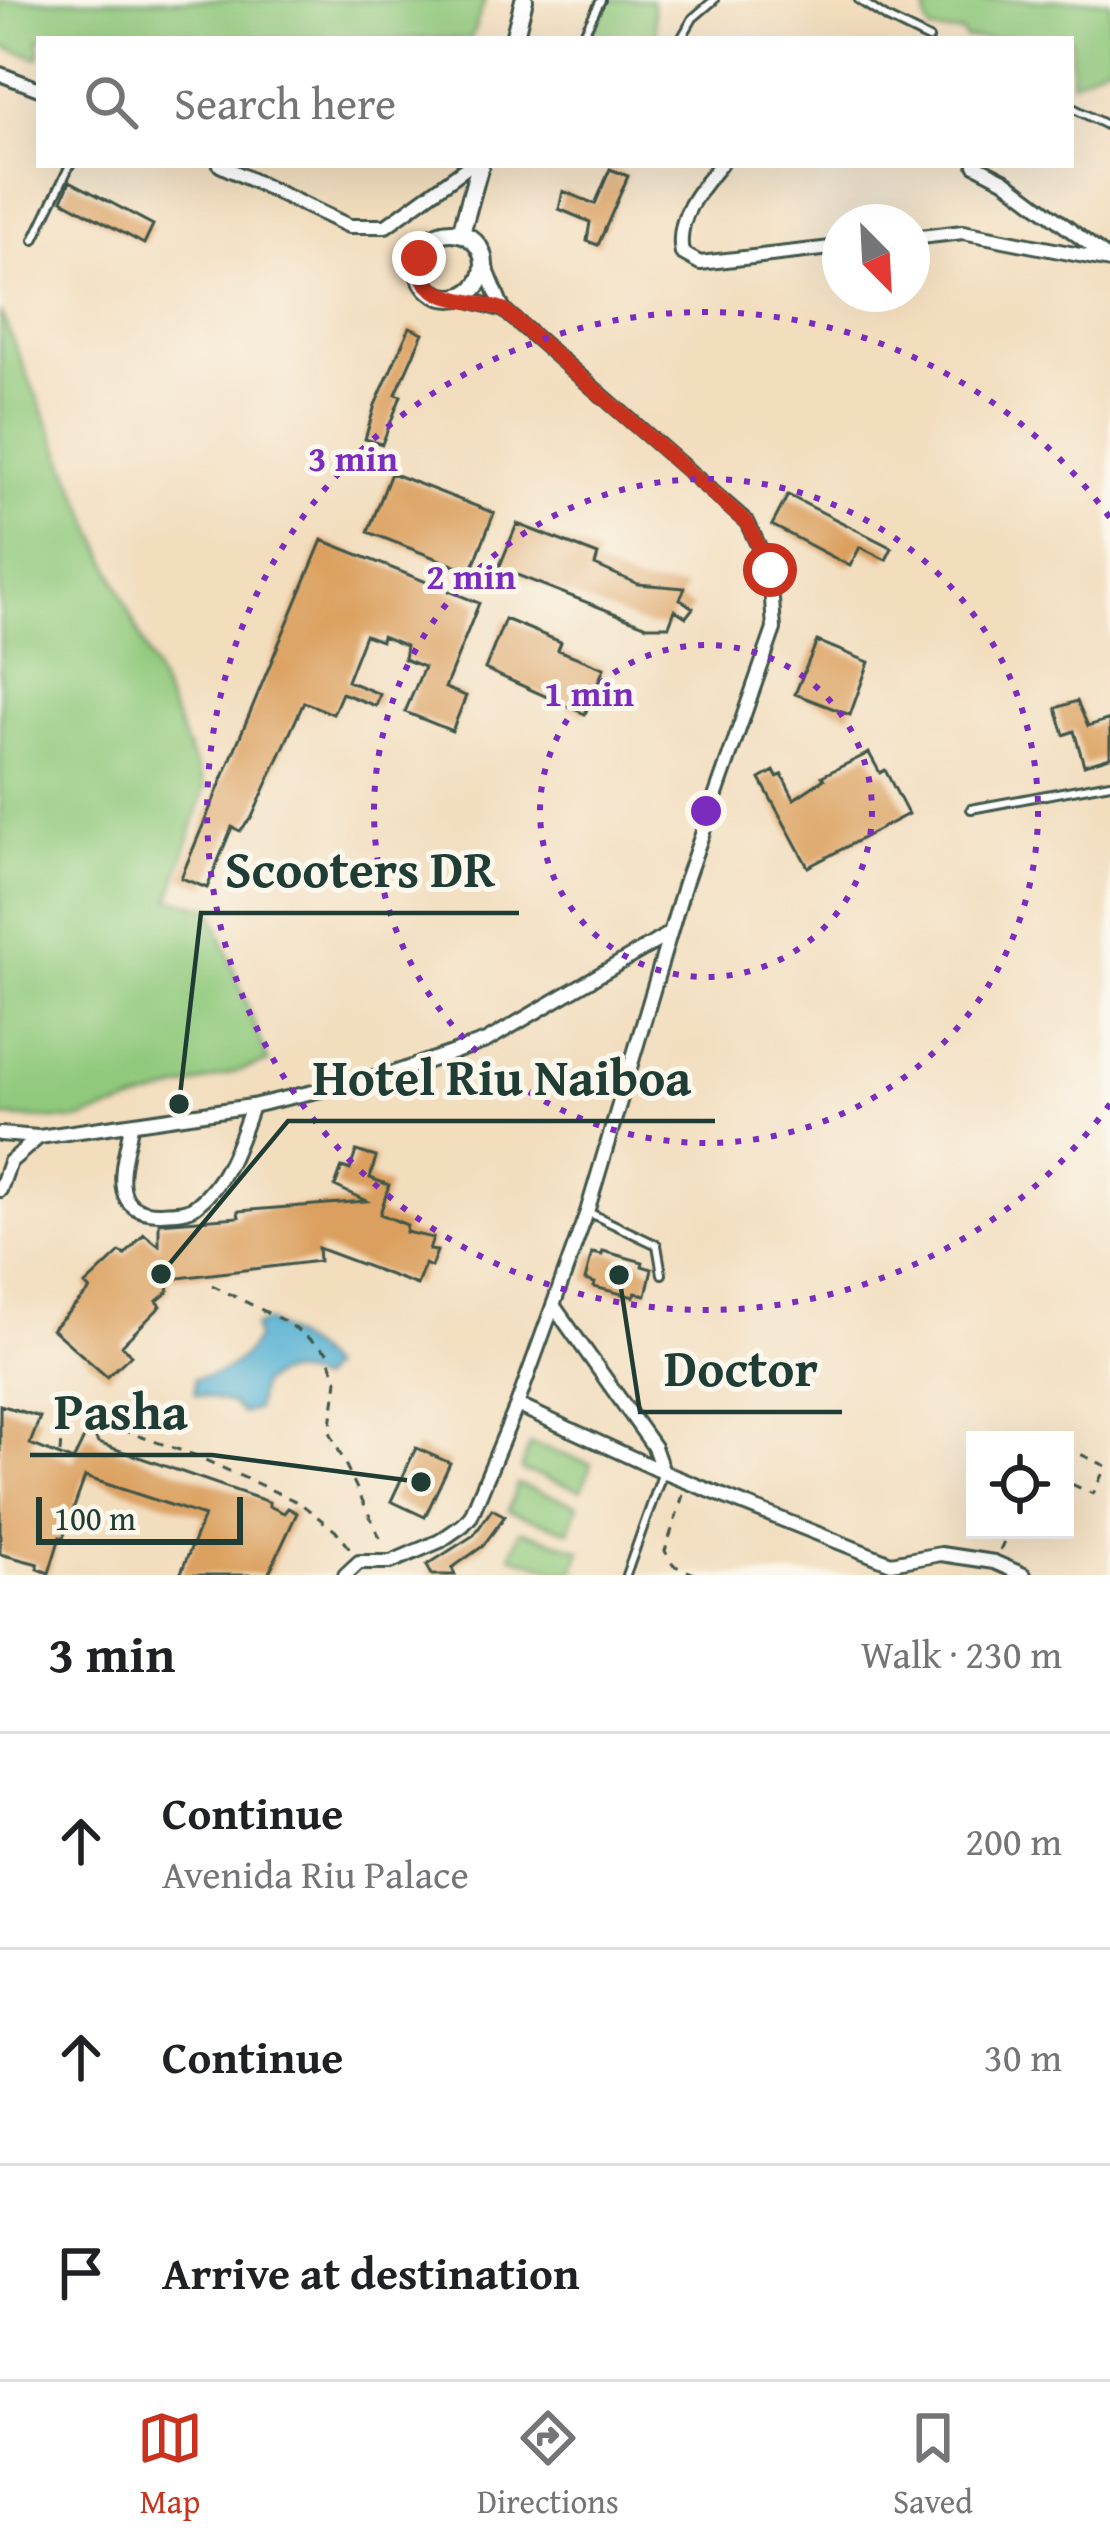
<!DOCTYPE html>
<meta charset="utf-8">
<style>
:root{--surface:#fff;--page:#f2f2f2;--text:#202124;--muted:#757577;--line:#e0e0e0;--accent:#c8321e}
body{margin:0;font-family:"Gentium Book Plus",serif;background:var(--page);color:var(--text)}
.controls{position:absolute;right:36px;bottom:36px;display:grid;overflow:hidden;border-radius:0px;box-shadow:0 12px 48px #0002}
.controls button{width:108px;height:108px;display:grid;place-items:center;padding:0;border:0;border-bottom:3px solid var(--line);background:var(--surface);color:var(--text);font:60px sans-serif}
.compass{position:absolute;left:822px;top:204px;width:108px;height:108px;border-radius:50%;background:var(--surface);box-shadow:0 12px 48px #0002;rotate:156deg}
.scale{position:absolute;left:36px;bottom:30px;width:207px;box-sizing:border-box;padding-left:12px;border:6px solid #1f3d34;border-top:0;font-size:33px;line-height:42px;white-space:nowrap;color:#1f3d34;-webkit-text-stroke:9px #fbf7ec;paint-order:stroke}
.stop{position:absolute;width:36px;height:36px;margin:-27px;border:9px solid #c8321e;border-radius:50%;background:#fff}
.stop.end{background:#c8321e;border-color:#fff;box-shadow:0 3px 12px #0008}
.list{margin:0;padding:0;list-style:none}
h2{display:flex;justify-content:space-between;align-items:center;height:156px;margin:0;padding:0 48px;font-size:51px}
h2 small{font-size:39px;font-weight:400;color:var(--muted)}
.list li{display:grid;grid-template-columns:78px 1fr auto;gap:36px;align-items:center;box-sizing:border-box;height:216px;padding:0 48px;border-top:3px solid var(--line)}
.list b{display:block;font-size:45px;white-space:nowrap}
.list p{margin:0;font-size:39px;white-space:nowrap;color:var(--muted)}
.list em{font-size:39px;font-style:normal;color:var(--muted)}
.icon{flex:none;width:66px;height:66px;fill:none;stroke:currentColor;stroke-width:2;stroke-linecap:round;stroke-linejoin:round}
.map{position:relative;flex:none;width:1110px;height:1575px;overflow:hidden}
.search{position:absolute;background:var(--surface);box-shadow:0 12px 48px #0002;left:36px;right:36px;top:36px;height:132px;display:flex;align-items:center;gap:30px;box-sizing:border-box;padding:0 42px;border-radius:0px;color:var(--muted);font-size:45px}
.sheet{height:804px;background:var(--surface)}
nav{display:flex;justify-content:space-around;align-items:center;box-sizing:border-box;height:168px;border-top:3px solid var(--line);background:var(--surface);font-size:33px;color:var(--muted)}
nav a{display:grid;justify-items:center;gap:6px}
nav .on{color:var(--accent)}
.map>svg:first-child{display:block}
.green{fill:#90c97c;stroke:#588358;stroke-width:3}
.water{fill:#55b1d3;stroke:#3a7784;stroke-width:3}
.building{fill:#dba05f}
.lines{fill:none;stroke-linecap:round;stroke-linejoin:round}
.lane-casing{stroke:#3f5549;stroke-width:12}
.street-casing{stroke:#3f5549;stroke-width:18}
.secondary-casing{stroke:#3f5549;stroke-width:22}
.path{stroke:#3f5549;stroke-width:3;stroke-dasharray:9 9;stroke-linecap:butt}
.lane{stroke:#fff;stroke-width:6}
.street{stroke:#fff;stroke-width:12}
.secondary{stroke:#fff;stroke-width:16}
.route{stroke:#c8321e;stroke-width:15}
.ring{fill:none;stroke:#7b2cbf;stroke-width:6;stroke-dasharray:6 12}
.centre{fill:#7b2cbf;stroke:#fbf7ec;stroke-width:6}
.ring-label{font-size:36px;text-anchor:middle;font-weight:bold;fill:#7b2cbf;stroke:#fbf7ec;stroke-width:10;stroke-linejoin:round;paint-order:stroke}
.leader{fill:none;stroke:#1f3d34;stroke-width:4.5}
.callout-dot{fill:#1f3d34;stroke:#fbf7ec;stroke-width:4.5}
.callout-label{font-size:51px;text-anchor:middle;font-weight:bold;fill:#1f3d34;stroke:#fbf7ec;stroke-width:10;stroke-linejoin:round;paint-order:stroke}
</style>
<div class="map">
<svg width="1110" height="1575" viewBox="0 0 1110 1575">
<rect width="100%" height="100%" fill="#fbf7ec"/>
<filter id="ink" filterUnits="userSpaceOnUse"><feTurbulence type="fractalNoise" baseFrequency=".00833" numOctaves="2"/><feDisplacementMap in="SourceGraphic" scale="24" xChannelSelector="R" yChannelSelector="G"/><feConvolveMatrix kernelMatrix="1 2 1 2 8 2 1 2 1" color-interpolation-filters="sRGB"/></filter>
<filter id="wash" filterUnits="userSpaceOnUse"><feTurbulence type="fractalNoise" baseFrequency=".004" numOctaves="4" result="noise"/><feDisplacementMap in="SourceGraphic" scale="48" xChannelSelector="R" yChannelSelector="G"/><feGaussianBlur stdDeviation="2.7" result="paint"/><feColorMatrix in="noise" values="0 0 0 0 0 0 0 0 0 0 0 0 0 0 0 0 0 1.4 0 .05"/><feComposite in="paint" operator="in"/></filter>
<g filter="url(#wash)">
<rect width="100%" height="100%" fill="#f2ddbd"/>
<path class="green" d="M0 0H485L471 39H39V58L0 46Z
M608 0H652L657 39H591Z
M918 0H1107L1110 2V62L1071 82V39H966L962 33 931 31 926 21V4Z
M0 311 205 788 170 899 211 908 268 1062 77 1120 0 1117Z
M530 1444 591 1464 582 1490 521 1470Z
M517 1484 578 1505 569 1531 508 1511Z
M520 1530 581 1550 572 1575 511 1556Z"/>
<path class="water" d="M267 1321 314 1352 328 1368 318 1381C294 1372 282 1367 261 1384L256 1409 242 1414 231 1403 195 1394V1378C224 1376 241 1362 256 1339L254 1327Z"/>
<g id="blocks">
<path class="building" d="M610 169 628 176 598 245 587 241 590 222 559 209 563 191 595 204Z
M70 181 153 225 144 244 62 200Z
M410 327 423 333 396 394 401 396 382 444 365 439 375 405Z
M391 473 494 513 471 572 368 532Z
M788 495 892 548 886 560 860 547 850 566 772 525Z
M517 524 598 555 595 565 638 584 685 588 680 599 693 608 686 617 675 610 669 626H647L499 568Z
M322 540 479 603 445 688 466 696 452 731 405 712 424 667 404 659 406 646 382 636 381 641 365 635 347 681 380 694 376 706 342 693 333 714 304 702 252 817 240 831 232 827 207 888 181 878Z
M505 619 561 642 558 650 604 668 585 714 485 669Z
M817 641 869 662 850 715 795 694Z
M1077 701 1088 726 1110 719V757L1084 765 1074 731 1064 735 1056 708Z
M869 753 880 773 885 770 908 814 808 867 760 779 774 771 777 777 782 775 794 799 824 779 822 776Z
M356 1151 376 1157 370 1178 389 1185 380 1214 407 1225 406 1232 433 1238 429 1250 437 1251 431 1267 425 1264 417 1285 318 1248 319 1261 170 1279 168 1292 157 1301 161 1306 122 1345 131 1355 107 1377 52 1329 90 1290 85 1285 120 1252 125 1255 144 1234 159 1246V1223L239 1217 238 1211 366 1201 335 1186 342 1167 350 1170Z
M603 1251 643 1262 642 1266 652 1269 646 1295 635 1293 634 1297 594 1287 595 1283 585 1280 592 1253 602 1255Z
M0 1405 40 1417 30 1444 73 1461 85 1436 95 1437 98 1443 269 1502V1506L284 1513 288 1508 297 1513 268 1575H180L204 1516 85 1477 63 1538 60 1537 49 1573 38 1569V1564L0 1554Z
M416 1448 450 1463 425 1517 391 1501Z
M492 1509 505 1516 483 1546 452 1568 455 1575H432L427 1565 474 1535Z"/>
</g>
</g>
<g filter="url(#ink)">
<use href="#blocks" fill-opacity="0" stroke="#3f5549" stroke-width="3"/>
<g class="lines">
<defs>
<path id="lane" d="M859 0 888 19 929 39
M581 39 601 0
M681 39 693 18 714 0
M1071 107 1110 127
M34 240 70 165
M971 809 1110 783
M590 1213 657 1245 662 1274
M626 1575 663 1472"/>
<path id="street" d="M0 74 39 89
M220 165 349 226H386L470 165
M720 165C699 190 675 219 682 253L700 263 840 247
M975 165 1004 180 1109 259
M912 238 963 232 1110 261
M485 265 503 309
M131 1126C125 1161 104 1214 161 1213 173 1212 187 1213 197 1205 228 1180 239 1142 252 1106
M0 1134 38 1137
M0 1190 10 1162 39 1137 252 1106 391 1074 486 1041 669 934
M553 1305 654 1447 663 1472
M517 1405 663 1472 891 1563 941 1554 994 1562 1024 1575
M345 1575 359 1562H391L440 1541 463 1525 471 1516 517 1405 587 1212 685 883 774 629 770 570 747 522 504 310 459 297"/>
<path id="secondary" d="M514 39 524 0
M418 265a33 33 0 1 1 66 0a33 33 0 1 1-66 0Z
M461 233 480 165"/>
</defs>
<use href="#lane" class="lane-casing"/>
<use href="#street" class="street-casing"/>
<use href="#secondary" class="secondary-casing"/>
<path class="path" d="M212 1285 288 1323 327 1352 337 1381 330 1432 384 1546
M1065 1447 1106 1466 1093 1494 1065 1481
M60 1453 62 1425 71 1420 90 1419 194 1455 300 1503 338 1533 352 1551
M683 1495 665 1551 673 1565 697 1575
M1000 1550 1009 1530"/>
<use href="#lane" class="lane"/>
<use href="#street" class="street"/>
<use href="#secondary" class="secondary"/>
</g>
</g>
<g class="lines" filter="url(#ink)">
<path class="route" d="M419 258C418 305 471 297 504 310L747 523 770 570"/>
</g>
<g class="ring">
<circle cx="706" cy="811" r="166"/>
<circle cx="706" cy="811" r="332"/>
<path d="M1110 1104A499 499 0 1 1 1110 518"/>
</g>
<circle cx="706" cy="811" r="18" class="centre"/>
<g class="ring-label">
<text x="353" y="471">3 min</text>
<text x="471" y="589">2 min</text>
<text x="589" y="706">1 min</text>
</g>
<path class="leader" d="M179 1104L201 913H519M161 1274L288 1121H715M619 1275L640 1412H842M421 1482L212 1455H30"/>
<g class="callout-dot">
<circle cx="179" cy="1104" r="12"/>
<circle cx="161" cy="1274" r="12"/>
<circle cx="619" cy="1275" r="12"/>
<circle cx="421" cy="1482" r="12"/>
</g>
<g class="callout-label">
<text x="360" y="887">Scooters DR</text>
<text x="502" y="1095">Hotel Riu Naiboa</text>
<text x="741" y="1386">Doctor</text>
<text x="121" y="1429">Pasha</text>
</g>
</svg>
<div class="controls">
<button><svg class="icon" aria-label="locate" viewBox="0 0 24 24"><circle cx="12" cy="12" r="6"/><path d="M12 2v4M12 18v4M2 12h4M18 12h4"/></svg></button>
</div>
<svg class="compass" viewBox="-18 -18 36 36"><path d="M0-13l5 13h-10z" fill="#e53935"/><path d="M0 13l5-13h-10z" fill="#757577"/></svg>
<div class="scale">100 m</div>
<div class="stop" style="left:770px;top:570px"></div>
<div class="stop end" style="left:419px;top:258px"></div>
<div class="search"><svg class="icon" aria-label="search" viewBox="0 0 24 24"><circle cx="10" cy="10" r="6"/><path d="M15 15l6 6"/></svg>Search here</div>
</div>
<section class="sheet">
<h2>3 min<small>Walk · 230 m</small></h2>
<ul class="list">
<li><svg class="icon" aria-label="ahead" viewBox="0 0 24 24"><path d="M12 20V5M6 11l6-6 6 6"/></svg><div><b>Continue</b><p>Avenida Riu Palace</p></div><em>200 m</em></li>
<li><svg class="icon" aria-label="ahead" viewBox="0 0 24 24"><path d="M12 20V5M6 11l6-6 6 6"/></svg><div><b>Continue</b></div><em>30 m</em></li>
<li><svg class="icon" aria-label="arrive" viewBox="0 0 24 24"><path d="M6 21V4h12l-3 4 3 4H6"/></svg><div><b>Arrive at destination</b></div></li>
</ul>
</section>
<nav>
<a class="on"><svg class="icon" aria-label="map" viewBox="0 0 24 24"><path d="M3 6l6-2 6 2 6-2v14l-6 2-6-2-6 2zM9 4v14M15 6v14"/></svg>Map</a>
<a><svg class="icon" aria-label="directions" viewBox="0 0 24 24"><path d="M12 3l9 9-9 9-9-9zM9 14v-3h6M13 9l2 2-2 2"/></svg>Directions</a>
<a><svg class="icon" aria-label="saved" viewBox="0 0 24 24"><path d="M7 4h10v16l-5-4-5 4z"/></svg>Saved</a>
</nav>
